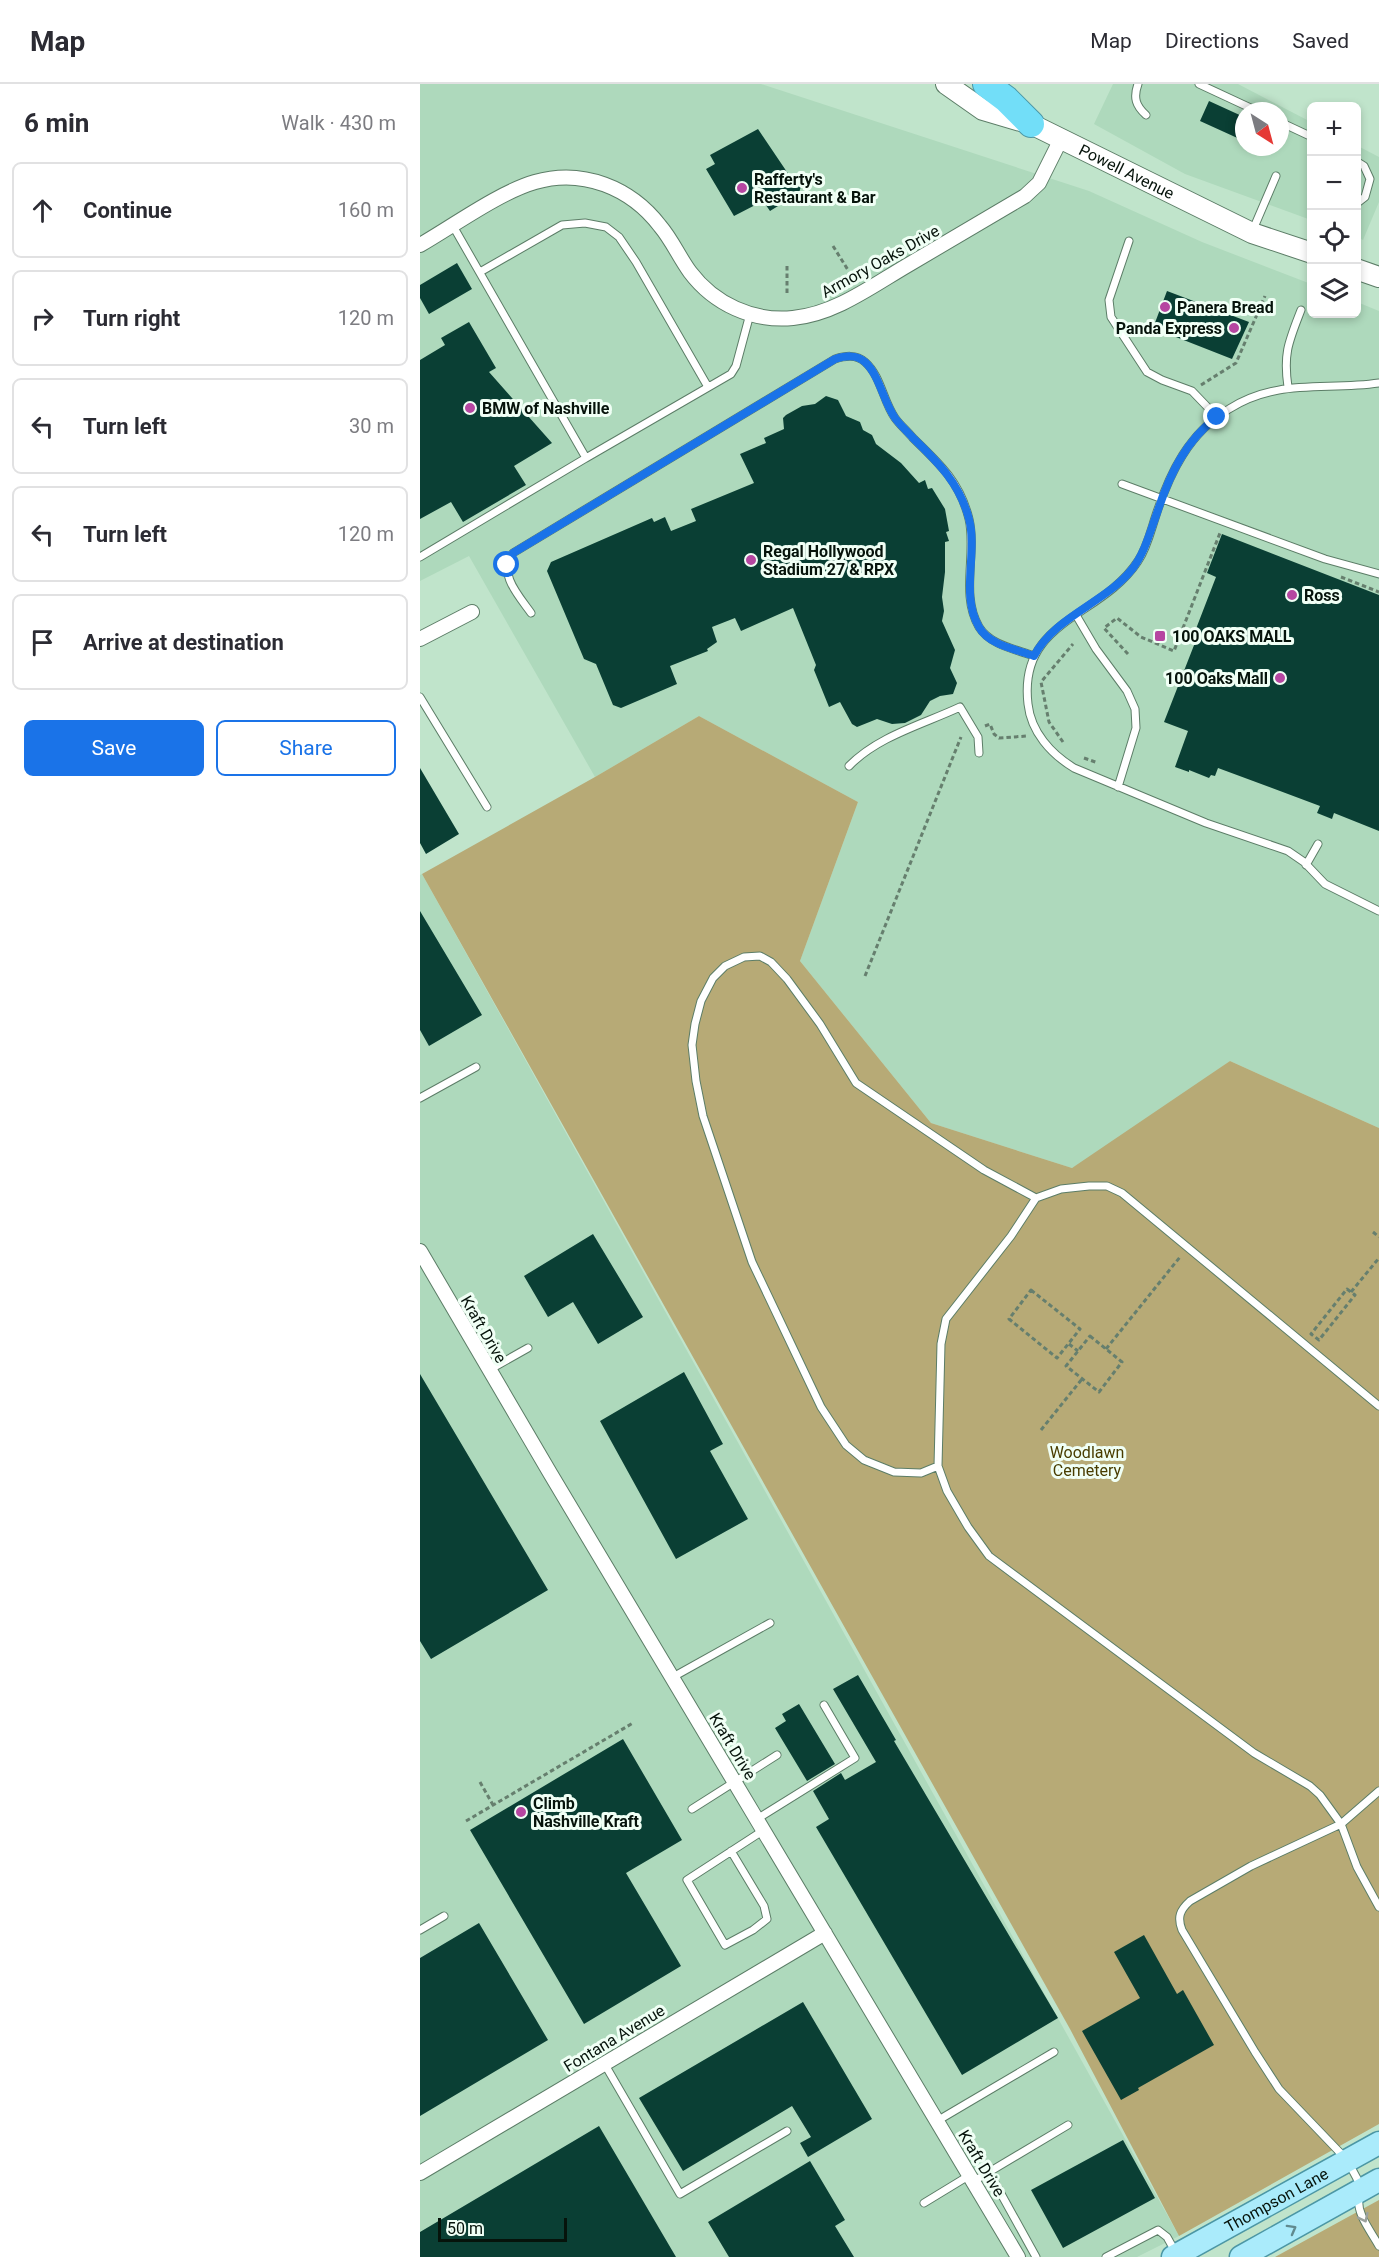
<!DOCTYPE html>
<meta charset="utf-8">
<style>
:root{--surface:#fff;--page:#f7f7f7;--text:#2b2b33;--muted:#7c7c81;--line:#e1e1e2;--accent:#1a73e8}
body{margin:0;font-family:Roboto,sans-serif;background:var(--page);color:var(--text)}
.controls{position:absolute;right:18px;top:18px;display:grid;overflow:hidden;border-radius:9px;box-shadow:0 3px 9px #0003}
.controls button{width:54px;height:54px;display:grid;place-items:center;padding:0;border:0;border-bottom:2px solid var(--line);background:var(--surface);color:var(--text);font:30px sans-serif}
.compass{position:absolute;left:815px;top:18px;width:54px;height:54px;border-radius:50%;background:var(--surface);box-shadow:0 3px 9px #0003;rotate:144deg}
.scale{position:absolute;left:18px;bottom:15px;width:129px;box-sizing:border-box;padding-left:6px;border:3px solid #06130b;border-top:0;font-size:16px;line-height:21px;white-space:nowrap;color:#06130b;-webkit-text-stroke:4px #f0fff5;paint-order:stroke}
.stop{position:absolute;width:18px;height:18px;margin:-14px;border:4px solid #1a73e8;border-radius:50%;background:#fff}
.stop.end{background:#1a73e8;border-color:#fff;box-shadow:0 2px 6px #0008}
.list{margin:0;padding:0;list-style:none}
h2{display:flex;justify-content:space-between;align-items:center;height:78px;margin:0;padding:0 24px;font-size:26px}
h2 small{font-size:20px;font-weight:400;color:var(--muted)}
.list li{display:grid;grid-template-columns:39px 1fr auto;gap:18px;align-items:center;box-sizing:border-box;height:96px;margin:0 12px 12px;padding:0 12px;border:2px solid var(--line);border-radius:9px}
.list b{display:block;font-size:22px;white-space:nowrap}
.list em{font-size:20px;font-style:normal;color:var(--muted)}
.actions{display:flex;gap:12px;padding:18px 24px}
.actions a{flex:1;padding:14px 0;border:2px solid var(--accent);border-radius:9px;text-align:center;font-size:21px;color:var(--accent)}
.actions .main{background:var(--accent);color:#fff}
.icon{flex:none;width:33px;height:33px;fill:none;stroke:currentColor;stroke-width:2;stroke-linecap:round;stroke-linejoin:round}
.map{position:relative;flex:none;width:959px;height:2173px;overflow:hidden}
header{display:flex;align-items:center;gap:36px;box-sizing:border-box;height:84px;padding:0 30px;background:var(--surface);border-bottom:2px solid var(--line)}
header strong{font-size:28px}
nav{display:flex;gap:33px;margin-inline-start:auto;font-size:21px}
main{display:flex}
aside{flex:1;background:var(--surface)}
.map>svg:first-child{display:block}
.built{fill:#aed9bc;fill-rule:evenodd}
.green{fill:#b7aa76}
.building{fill:#0a3f34}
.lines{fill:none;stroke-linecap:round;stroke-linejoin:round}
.lane-casing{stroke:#5c7d67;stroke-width:9}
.street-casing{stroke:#5c7d67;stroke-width:16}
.secondary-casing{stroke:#5c7d67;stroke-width:22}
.primary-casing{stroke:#4c97a5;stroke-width:25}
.highway-casing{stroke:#4c97a5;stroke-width:28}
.path{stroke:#667f6e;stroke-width:3;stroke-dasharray:4.5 3;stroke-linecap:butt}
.lane{stroke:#fff;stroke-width:7}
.street{stroke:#fff;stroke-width:14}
.secondary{stroke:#fff;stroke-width:20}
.primary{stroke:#aaebfb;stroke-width:22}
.highway{stroke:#72def8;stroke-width:26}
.oneway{stroke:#9ba19d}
.oneway2{stroke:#608a8f}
.route{stroke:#1a73e8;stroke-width:8}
.poi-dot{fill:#b646a1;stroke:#f0fff5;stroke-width:2}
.labels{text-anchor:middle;stroke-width:6;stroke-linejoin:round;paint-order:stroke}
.street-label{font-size:16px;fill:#06130b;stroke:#f0fff5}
.poi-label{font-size:16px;font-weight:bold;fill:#06130b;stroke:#f0fff5;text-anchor:start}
.park-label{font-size:16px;fill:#493d00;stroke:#f0fff5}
</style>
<header>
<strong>Map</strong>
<nav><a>Map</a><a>Directions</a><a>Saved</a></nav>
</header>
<main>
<aside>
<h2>6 min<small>Walk · 430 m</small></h2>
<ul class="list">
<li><svg class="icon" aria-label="ahead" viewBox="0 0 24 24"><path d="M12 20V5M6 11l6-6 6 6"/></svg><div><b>Continue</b></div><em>160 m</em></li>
<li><svg class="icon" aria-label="right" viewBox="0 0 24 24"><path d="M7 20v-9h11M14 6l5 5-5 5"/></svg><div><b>Turn right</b></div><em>120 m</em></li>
<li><svg class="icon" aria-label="left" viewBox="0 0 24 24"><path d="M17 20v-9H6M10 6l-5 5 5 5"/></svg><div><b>Turn left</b></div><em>30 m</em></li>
<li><svg class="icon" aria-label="left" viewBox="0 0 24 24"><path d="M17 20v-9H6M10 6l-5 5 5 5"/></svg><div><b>Turn left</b></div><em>120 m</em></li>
<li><svg class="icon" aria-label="arrive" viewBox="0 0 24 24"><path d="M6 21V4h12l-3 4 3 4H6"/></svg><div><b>Arrive at destination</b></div></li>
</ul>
<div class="actions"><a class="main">Save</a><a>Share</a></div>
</aside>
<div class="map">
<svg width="959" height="2173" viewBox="0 0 959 2173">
<rect width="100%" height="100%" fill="#c0e4cb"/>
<path class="built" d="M0 0H341L669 107 782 158 891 200 892 230H936L937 218 959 227V1044L810 977 699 1059 652 1084 511 1039 380 877 438 718 279 632 175 693 49 472 0 497Z
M693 0H818L891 38V136L765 90 674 40ZM824 27H860V63H824Z
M936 61 959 73V118L943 156 937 153Z
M2 790 759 2152 717 2173H0V791Z"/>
<path class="green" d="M279 632 438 718 380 877 511 1039 652 1084 810 977 959 1044V2040L759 2152 650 1945 2 790 175 693Z
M959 2116V2173H855Z"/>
<path class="building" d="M789 17 824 33V57L780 37Z
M338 45 369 91 383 95 379 109 350 127 343 117 314 132 286 85 295 80 290 71Z
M37 179 52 205 9 230 0 214V201Z
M747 207 829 238 812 275 733 244Z
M49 238 76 284 69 288 132 359 94 382 106 401 43 438 31 418 0 435V276L25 261 21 254Z
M406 312 418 316 426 332 440 338 443 346 452 351 456 360 481 379 499 399 505 396 508 405 512 404 525 425 529 447 526 448 529 457 525 458V488L522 513 524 527 522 537 535 566 530 584 537 599 533 610 520 612 510 617 501 631 485 639 472 640 457 635 437 643 432 640 420 618 409 623 394 586 396 581 373 524 321 547 315 534 292 543 297 558 287 565 288 567 250 582 257 600 201 624 193 621 176 580 164 575 127 487 131 478 232 434 234 438 245 433 251 447 276 437 271 425 334 399 320 370 346 359 344 354 364 345 363 334 366 331 382 322 395 320Z
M802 450 959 511V747L914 729 912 735 897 729 900 722 798 684 795 692 791 691 789 694 769 686V688L755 683 768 647 744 638 778 551 774 550 796 493 787 489Z
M0 684 39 750 6 770 0 759Z
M0 827 62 931 9 962 0 946Z
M173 1150 223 1233 178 1260 153 1218 128 1233 104 1192Z
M264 1288 303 1360 290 1367 328 1435 256 1475 180 1337Z
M0 1290 128 1506 11 1575 0 1557Z
M438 1591 476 1656 474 1657 638 1934 542 1991 396 1743 409 1735 393 1707 421 1689 425 1696 456 1678 413 1605Z
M379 1620 415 1680 387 1697 355 1644 366 1637 362 1630Z
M203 1655 262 1756 206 1789 261 1882 164 1940 50 1746Z
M59 1839 128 1956 0 2032V1874Z
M724 1851 757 1910 763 1906 794 1961 718 2004 719 2006 701 2016 662 1947 720 1914 694 1868Z
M383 1918 452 2035 388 2073 380 2059 391 2053 372 2022 263 2087 219 2014Z
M179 2042 256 2173H0V2148Z
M703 2056 735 2114 643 2164 611 2106Z
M390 2077 425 2136 415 2142 434 2173H309L288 2138Z"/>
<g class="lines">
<defs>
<path id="lane" d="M718 0C713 14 716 22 726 31
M779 0 837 27
M860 38 892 53
M936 77 944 82 950 95 945 113 936 120
M33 142 166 374 311 290 316 282 330 230
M832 148 856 92
M709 157 689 216 691 233 727 288 742 296 772 307 797 333
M60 188 142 141 165 139 186 143 199 153 216 178 288 303
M959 299C905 307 858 294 809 325 769 349 750 388 736 431 731 446 727 464 718 477 681 534 598 535 608 620 611 648 631 670 654 684L786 739 868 767 884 778 905 800 959 827
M868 303C863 269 869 257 881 226
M702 400 905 475 959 490
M0 473 166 374
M111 529C99 512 77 489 93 469L415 275C425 272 436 270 445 278 461 292 463 317 475 334 480 341 487 347 493 354 519 379 540 398 549 435 557 469 540 511 559 543 570 561 595 565 614 572
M656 531 676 565 707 607 715 625 716 644 698 703
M0 613 67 723
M429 682C458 652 504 640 540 623L558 653 559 669
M886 781 898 760
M0 1014 56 983
M69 1286 108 1264
M959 1322 702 1109 687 1102H669L641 1105 616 1114 591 1152 526 1235 521 1260 518 1382 527 1407 548 1443 569 1472 834 1669 890 1702 900 1711 921 1740 937 1783 959 1823
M518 1382 501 1389 474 1388 444 1376 426 1361 401 1323 332 1178 283 1032 276 997 272 961 275 940 281 917 293 894 305 882 324 873 340 872 351 878 367 895 400 940 436 999 564 1086 616 1114
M253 1593 350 1539
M272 1725 357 1671
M337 1735 435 1674 404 1621
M311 1767 344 1822 347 1835 333 1846 305 1861 267 1796 344 1746
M0 1846 24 1832
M184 1979 260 2110 367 2047
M517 2037 634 1968
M569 2088 616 2173
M554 2097 648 2041
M941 2102 927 2076 859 2005 835 1968 762 1846C757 1833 760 1826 770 1817L831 1782 921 1740 959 1707
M939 2113C936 2130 951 2147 959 2162
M504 2119 550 2091
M686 2173 738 2146 747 2153 756 2169"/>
<path id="street" d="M0 161C33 142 80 108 115 98 163 84 211 104 240 142 252 156 259 173 270 188 294 220 333 238 373 234 415 230 452 202 488 181 527 158 566 135 605 112L619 99 641 55
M0 555 52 528
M0 1167 130 1389 598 2173
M0 2089 405 1849"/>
<g id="secondary">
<path id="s1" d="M526 0 563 26 611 40 832 149 892 169"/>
<path d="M936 185 959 193"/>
</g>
<g id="primary">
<path id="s2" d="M753 2173 959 2059"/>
<path d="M821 2173 959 2096"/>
</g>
<path id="highway" d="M566 0 586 15 611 40"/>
</defs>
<use href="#lane" class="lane-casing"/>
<use href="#street" class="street-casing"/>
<use href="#secondary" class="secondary-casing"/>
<use href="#primary" class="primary-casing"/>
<use href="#highway" class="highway-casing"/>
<path class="path" d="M413 162 428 186
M367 182V210
M781 301 816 279 845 212
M921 493 959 508
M708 570 684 544 697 534 721 553 754 567 800 449H802
M565 642 570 640 574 650 579 654 607 652
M643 658 629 638 621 598 653 560
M664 674 678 679
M445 892 541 653
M953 1148 959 1153
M927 1205 935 1211 899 1256 891 1250Z
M611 1206 660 1245 637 1274 589 1235Z
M931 1208 959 1174
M670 1252 702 1278 679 1308 646 1282Z
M649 1260 658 1267
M686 1265 760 1173
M621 1346 662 1295
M60 1698 73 1721
M46 1737 213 1639"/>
<use href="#lane" class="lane"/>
<use href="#street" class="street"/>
<use href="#secondary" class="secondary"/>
<use href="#primary" class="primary"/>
<use href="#highway" class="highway"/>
</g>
<defs><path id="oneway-chevron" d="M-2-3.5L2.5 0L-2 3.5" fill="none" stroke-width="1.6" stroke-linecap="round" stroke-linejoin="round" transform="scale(1.5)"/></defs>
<use class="oneway" href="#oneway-chevron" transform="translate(944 2134) rotate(64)"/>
<use class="oneway2" href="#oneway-chevron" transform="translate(872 2145) rotate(-29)"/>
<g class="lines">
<path class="route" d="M87 481 93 469 415 275C425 272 436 270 445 278 460 292 463 317 475 334 480 341 487 347 493 354 518 378 540 400 549 435 558 469 540 511 559 543 569 561 595 565 614 572 635 532 686 519 713 484 725 468 730 448 737 429 749 392 765 357 797 333"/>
</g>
<g class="poi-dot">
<circle cx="322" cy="104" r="6"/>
<circle cx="745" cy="223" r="6"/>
<circle cx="814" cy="244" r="6"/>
<circle cx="50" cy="324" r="6"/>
<circle cx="331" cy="476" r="6"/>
<circle cx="872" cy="511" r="6"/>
<rect x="734" y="546" width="12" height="12" rx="3"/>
<circle cx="860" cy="594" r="6"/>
<circle cx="101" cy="1728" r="6"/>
</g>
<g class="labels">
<g class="street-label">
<text dy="6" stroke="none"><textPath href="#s1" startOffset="202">Powell Avenue</textPath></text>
<text transform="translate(460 177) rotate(-29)" y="6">Armory Oaks Drive</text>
<text transform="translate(64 1245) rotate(60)" y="6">Kraft Drive</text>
<text transform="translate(313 1662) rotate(59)" y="6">Kraft Drive</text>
<text transform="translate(194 1954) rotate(-31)" y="6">Fontana Avenue</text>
<text transform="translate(562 2079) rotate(59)" y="6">Kraft Drive</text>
<text dy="6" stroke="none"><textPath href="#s2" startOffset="118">Thompson Lane</textPath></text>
</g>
<g class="poi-label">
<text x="334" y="101">Rafferty's<tspan x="334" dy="18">Restaurant &amp; Bar</tspan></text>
<text x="757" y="229">Panera Bread</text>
<text x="802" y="250" text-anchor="end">Panda Express</text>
<text x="62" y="330">BMW of Nashville</text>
<text x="343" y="473">Regal Hollywood<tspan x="343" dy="18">Stadium 27 &amp; RPX</tspan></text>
<text x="884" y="517">Ross</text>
<text x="752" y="558">100 OAKS MALL</text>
<text x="848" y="600" text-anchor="end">100 Oaks Mall</text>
<text x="113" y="1725">Climb<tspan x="113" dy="18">Nashville Kraft</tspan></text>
</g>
<g class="park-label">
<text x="667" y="1374">Woodlawn<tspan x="667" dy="18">Cemetery</tspan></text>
</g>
</g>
</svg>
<div class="controls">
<button>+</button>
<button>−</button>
<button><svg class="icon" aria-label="locate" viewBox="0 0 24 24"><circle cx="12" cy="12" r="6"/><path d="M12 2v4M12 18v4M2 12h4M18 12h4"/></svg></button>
<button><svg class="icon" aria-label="layers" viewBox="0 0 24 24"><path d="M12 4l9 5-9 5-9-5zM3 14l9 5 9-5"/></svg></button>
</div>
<svg class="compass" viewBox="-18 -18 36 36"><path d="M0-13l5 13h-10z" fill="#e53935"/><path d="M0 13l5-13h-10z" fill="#7c7c81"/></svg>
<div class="scale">50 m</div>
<div class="stop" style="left:87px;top:481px"></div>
<div class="stop end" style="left:797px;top:333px"></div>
</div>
</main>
